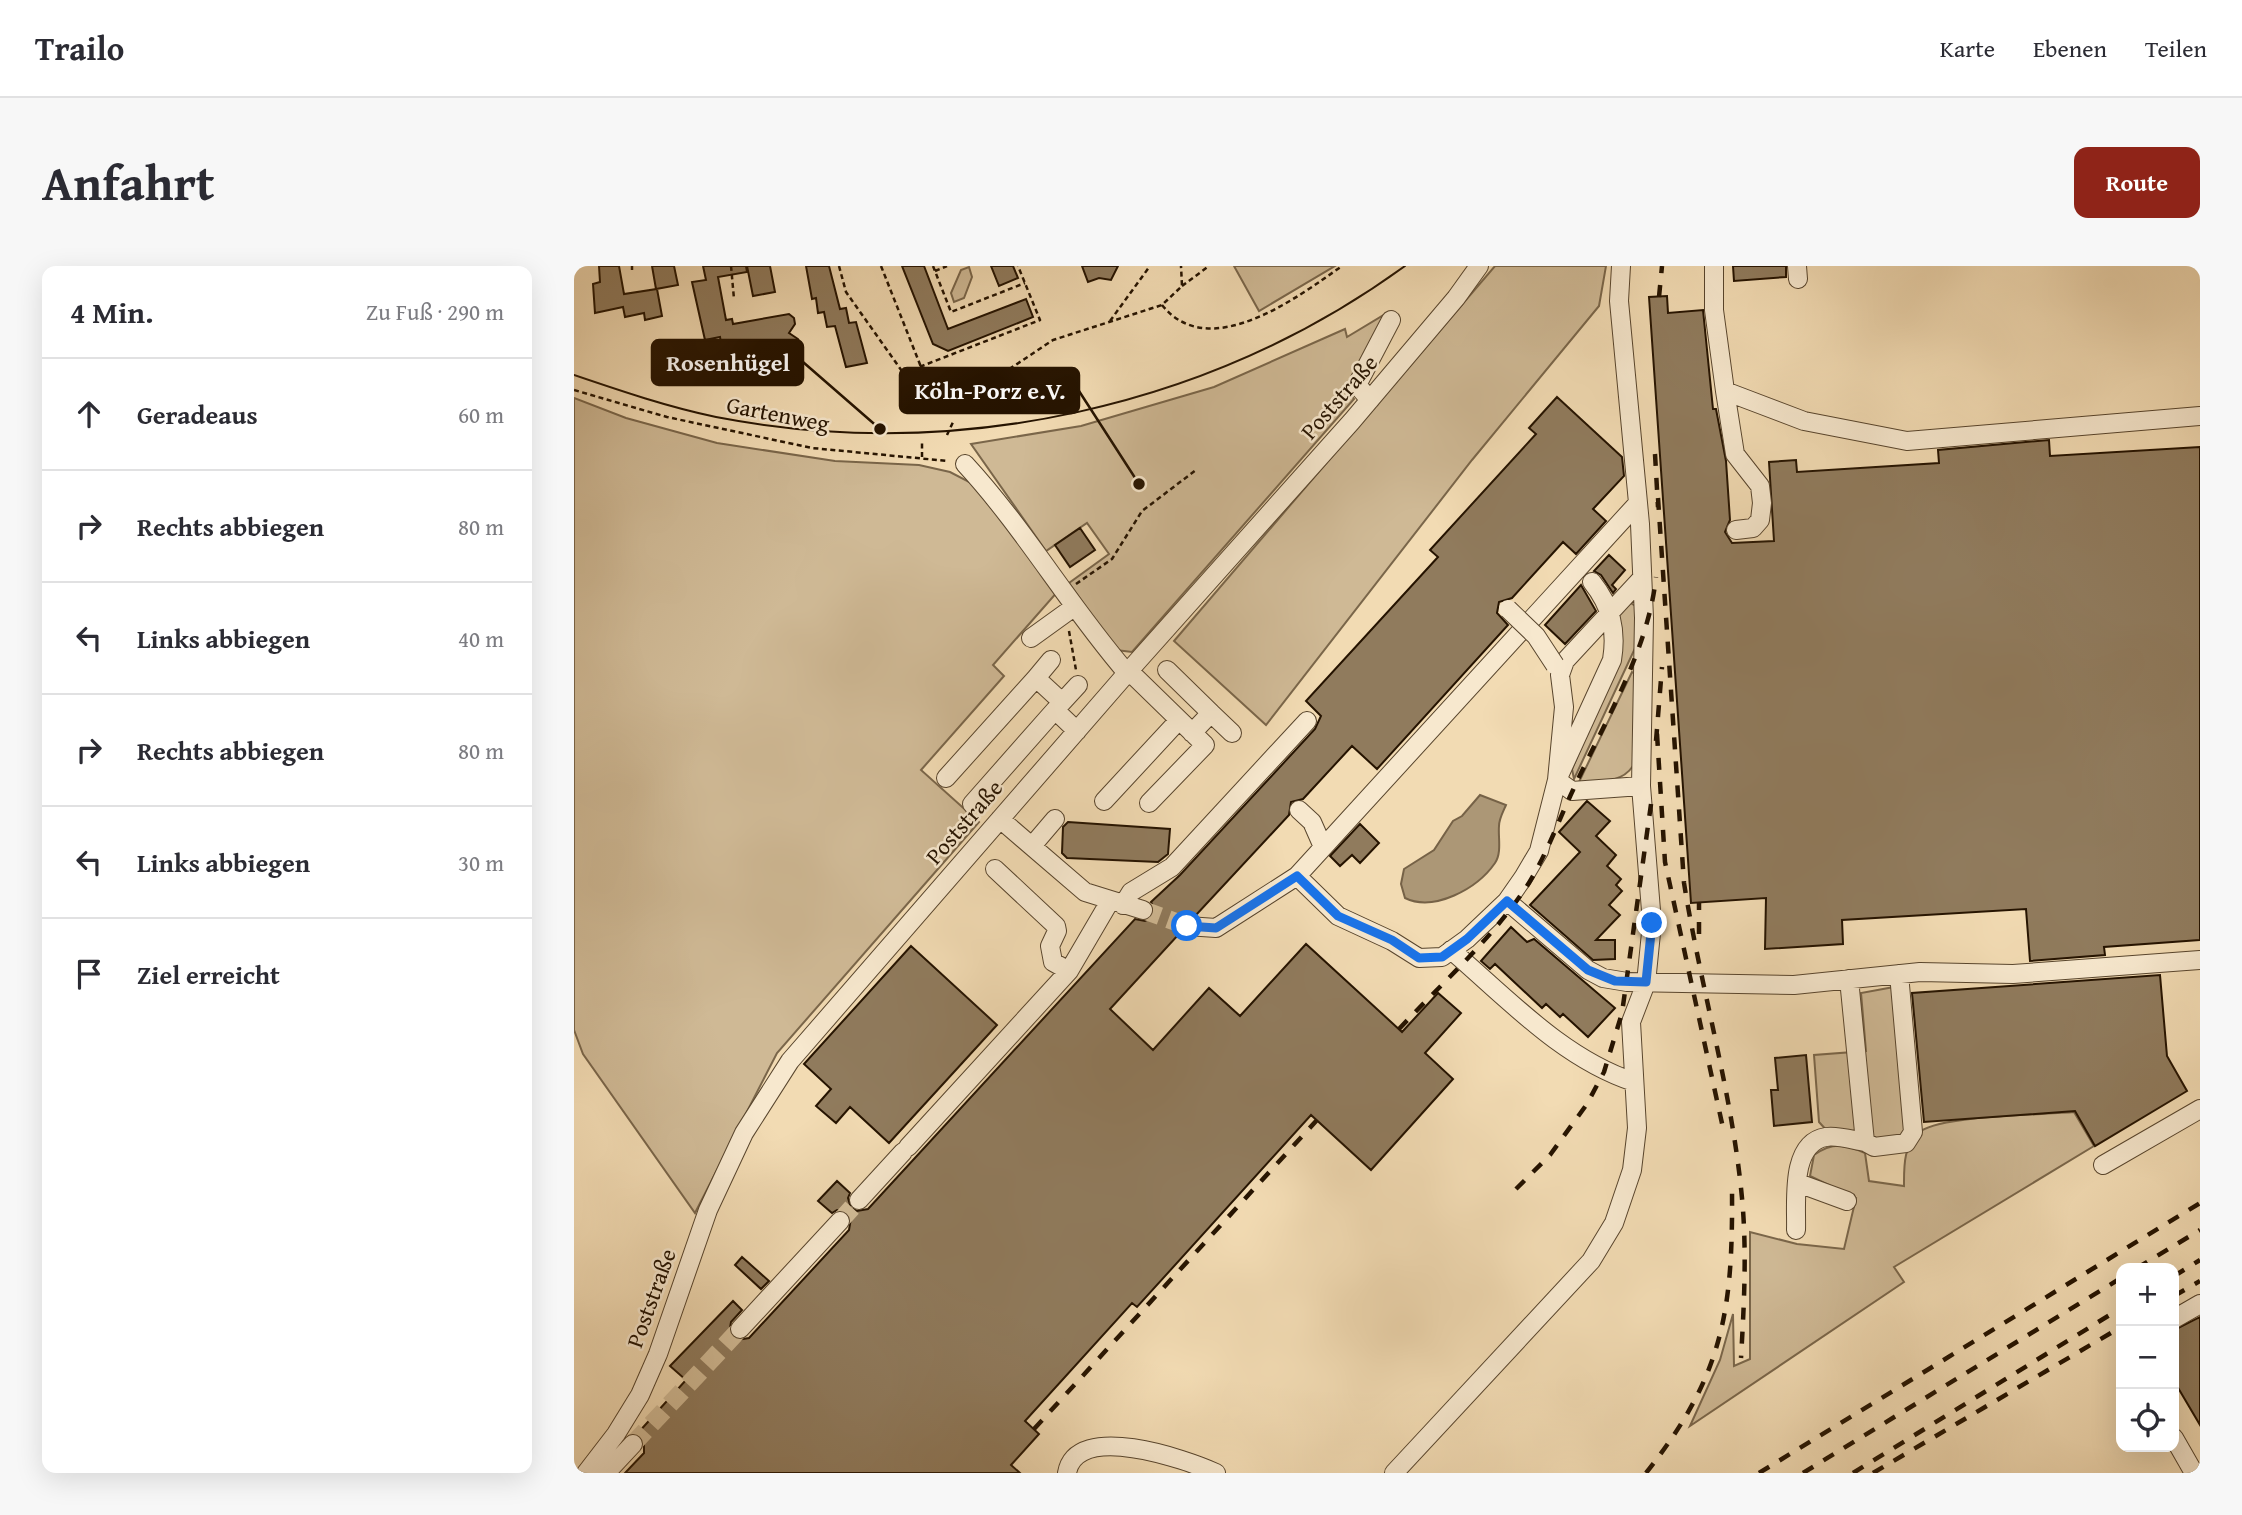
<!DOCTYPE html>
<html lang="de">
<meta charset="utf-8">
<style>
:root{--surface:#fff;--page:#f7f7f7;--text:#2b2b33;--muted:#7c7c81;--line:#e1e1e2;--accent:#8f2418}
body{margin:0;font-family:"Gentium Book Plus",serif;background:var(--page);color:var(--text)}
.controls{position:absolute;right:21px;bottom:21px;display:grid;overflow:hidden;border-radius:14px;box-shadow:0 7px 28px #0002}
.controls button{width:63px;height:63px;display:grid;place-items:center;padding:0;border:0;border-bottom:2px solid var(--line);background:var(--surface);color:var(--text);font:35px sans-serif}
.stop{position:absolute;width:21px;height:21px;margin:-16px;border:5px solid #1a73e8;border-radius:50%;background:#fff}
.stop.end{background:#1a73e8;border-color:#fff;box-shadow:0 2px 7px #0008}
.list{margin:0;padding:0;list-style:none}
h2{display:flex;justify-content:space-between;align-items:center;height:91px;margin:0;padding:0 28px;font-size:30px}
h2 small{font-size:23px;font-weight:400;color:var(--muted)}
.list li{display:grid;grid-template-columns:46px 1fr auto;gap:21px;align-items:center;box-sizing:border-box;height:112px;padding:0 28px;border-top:2px solid var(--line)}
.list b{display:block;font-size:26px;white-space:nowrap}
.list em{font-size:23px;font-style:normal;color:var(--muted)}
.icon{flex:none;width:38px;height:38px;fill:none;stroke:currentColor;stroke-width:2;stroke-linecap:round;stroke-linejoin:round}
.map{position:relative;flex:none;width:1626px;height:1207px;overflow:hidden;border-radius:14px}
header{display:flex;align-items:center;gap:42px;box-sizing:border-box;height:98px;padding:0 35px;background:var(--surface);border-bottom:2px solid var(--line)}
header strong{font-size:33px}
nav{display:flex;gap:38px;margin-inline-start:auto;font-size:24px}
.intro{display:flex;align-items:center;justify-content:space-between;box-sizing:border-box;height:168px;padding:0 42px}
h1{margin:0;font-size:49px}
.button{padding:18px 32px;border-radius:14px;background:var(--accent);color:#fff;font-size:24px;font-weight:700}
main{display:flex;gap:42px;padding:0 42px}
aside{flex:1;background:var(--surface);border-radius:14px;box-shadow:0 7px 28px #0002}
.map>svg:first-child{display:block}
.green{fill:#cfb995;stroke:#7a664a;stroke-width:2}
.water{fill:#ac9776;stroke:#766247;stroke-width:2}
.building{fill:#907b5d;stroke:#251300;stroke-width:2}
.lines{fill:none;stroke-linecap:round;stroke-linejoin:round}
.minor-tunnel{stroke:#d3bd98;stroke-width:18;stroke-dasharray:18 9;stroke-linecap:butt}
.minor-casing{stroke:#58452d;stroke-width:20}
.path{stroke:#251300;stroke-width:2.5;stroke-dasharray:5 3.5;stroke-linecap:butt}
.minor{stroke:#f7e8ce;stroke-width:18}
.tram{stroke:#251300;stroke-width:2}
.rail{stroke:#251300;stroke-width:4.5;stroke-dasharray:12 12;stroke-linecap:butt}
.minor-bridge-casing{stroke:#58452d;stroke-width:20;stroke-linecap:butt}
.minor-bridge{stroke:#f7e8ce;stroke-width:18}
.route{stroke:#1a73e8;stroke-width:9}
.labels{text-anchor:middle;stroke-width:5;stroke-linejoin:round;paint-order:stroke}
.street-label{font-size:23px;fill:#251300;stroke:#f7e8ce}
.leader{fill:none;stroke:#251300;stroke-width:2.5}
.callout-dot{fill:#251300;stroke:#f7e8ce;stroke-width:2.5}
.callout{fill:#251300;stroke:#251300;stroke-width:2.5}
.callout-label{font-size:24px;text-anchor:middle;font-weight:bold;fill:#fff}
</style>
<header>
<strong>Trailo</strong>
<nav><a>Karte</a><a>Ebenen</a><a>Teilen</a></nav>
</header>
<div class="intro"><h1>Anfahrt</h1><a class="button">Route</a></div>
<main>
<aside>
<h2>4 Min.<small>Zu Fuß · 290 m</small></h2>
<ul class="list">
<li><svg class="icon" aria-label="ahead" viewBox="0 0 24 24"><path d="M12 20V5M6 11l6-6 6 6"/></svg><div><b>Geradeaus</b></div><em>60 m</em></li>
<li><svg class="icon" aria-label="right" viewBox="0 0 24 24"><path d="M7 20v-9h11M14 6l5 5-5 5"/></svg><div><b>Rechts abbiegen</b></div><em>80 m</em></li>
<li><svg class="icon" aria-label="left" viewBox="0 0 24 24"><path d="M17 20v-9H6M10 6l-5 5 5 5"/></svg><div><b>Links abbiegen</b></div><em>40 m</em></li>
<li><svg class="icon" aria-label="right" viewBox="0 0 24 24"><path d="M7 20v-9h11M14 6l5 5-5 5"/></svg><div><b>Rechts abbiegen</b></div><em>80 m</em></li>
<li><svg class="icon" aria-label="left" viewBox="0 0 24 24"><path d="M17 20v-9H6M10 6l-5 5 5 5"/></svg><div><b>Links abbiegen</b></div><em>30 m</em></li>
<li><svg class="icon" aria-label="arrive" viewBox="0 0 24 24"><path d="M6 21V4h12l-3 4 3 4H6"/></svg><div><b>Ziel erreicht</b></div></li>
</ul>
</aside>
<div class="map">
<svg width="1626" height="1207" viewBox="0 0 1626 1207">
<rect width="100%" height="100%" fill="#f2dbb3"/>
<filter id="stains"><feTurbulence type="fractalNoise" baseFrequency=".00286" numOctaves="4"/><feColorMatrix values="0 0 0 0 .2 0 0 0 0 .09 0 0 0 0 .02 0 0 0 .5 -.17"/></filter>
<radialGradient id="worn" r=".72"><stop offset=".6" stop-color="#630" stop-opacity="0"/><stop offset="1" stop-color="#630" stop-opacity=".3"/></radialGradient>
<path class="green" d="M660 0H761L685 45Z
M921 0H1032L1025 40 898 194 692 459 600 375Z
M395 1 398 11 390 32 380 36 377 27 387 4Z
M813 47 773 124 780 133 558 386 542 384 495 317 535 288 513 257 472 285 397 178 507 160 640 121 771 63 773 71Z
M0 132 52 152 143 177 261 195 345 199 376 206 405 221 485 324 419 399 430 410 347 504 405 556 203 787 121 947 9 788 0 764Z
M1055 336 1063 341V378L1000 513 998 503 1040 404 1043 349Z
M1058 406 1061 408 1059 500C1047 518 1025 515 1005 516Z
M1320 721 1334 856 1328 875 1255 867 1245 856 1240 789 1292 785 1287 727Z
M1500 846 1520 880 1320 1001 1330 1016 1116 1160 1146 1094 1159 1048 1160 1100 1176 1093V966L1223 978 1270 983 1282 932 1236 910 1240 889C1258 876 1271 878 1291 887L1295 915 1330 920C1330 901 1329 878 1347 865 1370 849 1468 849 1500 846Z"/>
<path class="water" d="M906 529 932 539C929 546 925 553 925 560 924 571 928 587 921 597 903 623 860 646 831 632L827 618 830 603 860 584 879 555 888 550Z"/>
<path class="building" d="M25 0H45L50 28 83 23 88 50 71 54 70 47 51 51 49 41 21 47 19 18 26 16Z
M78 0H100L104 19 82 23Z
M129 0H172L173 6 144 11 152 54 158 53 159 58 215 48 220 52 221 58 215 67 224 73 226 81 215 83 205 79 165 87 162 75 147 77 146 71 131 74 118 16 132 14Z
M173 0H196L201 26 179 30Z
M232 0H255L266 43 272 42 275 57 282 56 293 97 272 101 261 60 253 61 250 46 244 47 242 32 238 33Z
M328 0H350L374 63 452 33 459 51 374 85 359 78Z
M417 0H439L444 12 425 20Z
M508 0H544L537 14 525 12 514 16Z
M1159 0H1212V11L1160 15Z
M1093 30 1094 47 1129 44 1139 143H1142L1152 195 1156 254 1151 266 1158 277 1200 275 1195 196 1222 194 1223 206 1365 197 1364 184 1475 174 1476 190 1626 181V674L1530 681 1531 689 1456 695 1452 643 1268 654 1269 678 1191 683 1192 632 1117 637 1075 31Z
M983 131 1048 191 1050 210 1019 243 1032 255 1002 288 989 276 938 332 925 336 923 347 934 359 803 503 778 480 729 533 717 536 715 549 622 649 609 650 604 653 602 660 605 668 536 743 579 784 635 722 666 750 732 678 828 766 864 727 887 747 851 787 879 813 797 904 737 849 563 1041 558 1037 451 1155 465 1168 437 1199 446 1207H51L70 1187V1174L63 1168 112 1114 96 1100 159 1035 168 1044 157 1056 155 1067 163 1074 175 1072 275 964 277 952 273 946 263 944 258 947 244 935 263 915 276 927 274 932 277 942 283 945 294 943 561 653 571 655 577 652 580 642 577 636 606 609 741 463 747 450 732 435 864 291 856 284 962 168 955 162Z
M506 262 521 284 496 301 481 279Z
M1035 289 1051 304 1038 319 1042 323 1039 327 1027 309 1020 305Z
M1007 319 1022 345 991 378 971 359Z
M1013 535 1036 555 1022 570 1042 589 1033 600 1047 613 1042 619 1048 625 1035 639 1046 649 1022 674H1041V693L1019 694 956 639 1006 586 985 566Z
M494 556 596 563 594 588 584 596 493 592 488 587 489 561Z
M786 558 805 577 786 597 778 589 766 600 756 590Z
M937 661 953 676 960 673 1041 742 1014 771 989 748 986 751 972 738 968 742 921 698 916 703 907 695Z
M337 680 423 759 315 877 276 841 262 857 242 840 257 823 230 798Z
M1586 709 1593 790 1613 825 1521 880 1501 845 1350 856 1338 727Z
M1232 789 1238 856 1200 860 1197 824H1204L1201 792Z
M168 991 195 1015 187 1023 161 999Z
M1626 1051V1159L1600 1115V1064Z"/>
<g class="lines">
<path class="minor-tunnel" d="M569 644 613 660
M266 955 285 934
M59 1178 166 1063"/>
<defs>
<path id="minor" d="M1140 0V44L1151 125 1230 155 1333 175 1626 150
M1223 0 1224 13
M1151 125 1161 188 1186 220 1188 237 1186 254 1179 262 1162 264
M796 134 783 119 817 54
M391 198C451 263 495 340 553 407
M457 372 500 341
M593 404 637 447 618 467
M555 405 631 479 575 537
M462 412 477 394
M481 444 504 419
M637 447 658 467
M372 512 462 412 488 436
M1067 520 998 525 983 514 990 441 986 409 991 395 1068 312
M530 535 605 454
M398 538 481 444 503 465
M725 544 738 556 749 581
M426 553 511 626 569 644
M458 580 481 553
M421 603 482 660 483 665 476 680 479 696 495 705
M723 610 1064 237
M933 635 1014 704 1029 712 1053 716 1220 719 1346 706 1439 708 1626 694
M549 639 557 626 598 601 733 455
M613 660 642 662 723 610 764 650 818 675 845 692 868 691 893 673 933 635 949 612 965 585 983 514 1038 394C1043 364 1037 340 1018 316
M877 684C933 732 989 793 1060 816
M1275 713 1291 876 1300 881 1332 877 1339 866 1325 708
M334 881 495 705 536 635
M1529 899 1626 843
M1224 917 1273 935
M285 934 329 886
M1222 964C1223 938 1215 877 1252 871 1263 869 1279 874 1291 876
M1600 1053 1626 1038
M166 1063 266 955
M1600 1172 1620 1207
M12 1207 42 1168 66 1129 84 1088 134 944 170 867 216 795 553 407 778 155 882 32 905 0
M32 1207 59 1178
M493 1207C502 1155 611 1193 642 1207
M820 1207 1017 995 1040 957 1058 904 1063 862 1057 756 1072 717 1078 657 1067 520 1070 352 1066 258 1045 35 1047 0"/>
</defs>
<use href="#minor" class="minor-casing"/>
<path class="path" d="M58 0V4
M157 0 160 33
M265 0 272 26 359 149
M307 0 347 101
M359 0 377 46 451 17
M361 5 373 0
M608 20 635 0
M588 39C635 98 724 31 768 0
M536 55 576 0
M330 107 466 54 444 0
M0 124 93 151 238 182 374 195
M346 130 407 115 434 104 479 74 588 39 608 20 607 0
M356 145 376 125
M373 169 380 154
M348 191V177
M502 318 538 293 568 245 622 204
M495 365 502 404"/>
<use href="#minor" class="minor"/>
<path class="tram" d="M0 109C47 125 94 141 142 151 381 197 634 143 831 0"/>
<path class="rail" d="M1085 31 1088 0
M1081 188 1084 241
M1084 232 1110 617C1127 723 1158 826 1168 932 1173 985 1170 1040 1167 1092
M1083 468 1091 596 1149 862
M1082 475 1088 401
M1125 668V637
M825 763C868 717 918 673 953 620 972 590 984 556 999 524 1030 456 1074 386 1082 311
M942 923 976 889 1013 838 1030 806 1048 747 1078 531
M1563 1002 1626 964
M1600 1010 1626 994
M1600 1030 1626 1015
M460 1163 743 854
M1072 1207C1149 1110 1159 1046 1158 924
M1185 1207 1626 937
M1229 1207 1547 1012
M1279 1207 1547 1042
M1299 1207 1547 1061"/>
<defs>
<path id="minor-bridge" d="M934 343 962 370 981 399"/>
</defs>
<use href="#minor-bridge" class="minor-bridge-casing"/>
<use href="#minor-bridge" class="minor-bridge"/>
</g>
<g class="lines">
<path class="route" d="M613 660 642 662 723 610 764 650 818 674 845 692 868 691 893 673 933 635 1014 704 1041 715 1072 716 1078 657"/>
</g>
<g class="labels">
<g class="street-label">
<text transform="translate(765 131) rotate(-49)" y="8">Poststraße</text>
<text transform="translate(204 148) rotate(11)" y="8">Gartenweg</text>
<text transform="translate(390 556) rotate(-49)" y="8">Poststraße</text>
<text transform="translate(77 1032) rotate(-70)" y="8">Poststraße</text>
</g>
</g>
<path class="leader" d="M306 163L229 96M565 218L505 125"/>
<g class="callout-dot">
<circle cx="306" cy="163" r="7"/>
<circle cx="565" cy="218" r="7"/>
</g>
<g class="callout">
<rect x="78" y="74" width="151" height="45" rx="7"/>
<rect x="326" y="102" width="179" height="45" rx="7"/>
</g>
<g class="callout-label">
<text x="154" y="105">Rosenhügel</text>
<text x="416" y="133">Köln-Porz e.V.</text>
</g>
<rect width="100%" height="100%" filter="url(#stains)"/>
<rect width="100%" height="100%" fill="url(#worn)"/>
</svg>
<div class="controls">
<button>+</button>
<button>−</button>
<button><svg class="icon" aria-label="locate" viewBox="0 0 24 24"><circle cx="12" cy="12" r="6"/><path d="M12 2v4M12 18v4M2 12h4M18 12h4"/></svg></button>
</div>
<div class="stop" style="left:613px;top:660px"></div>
<div class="stop end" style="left:1078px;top:657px"></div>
</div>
</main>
